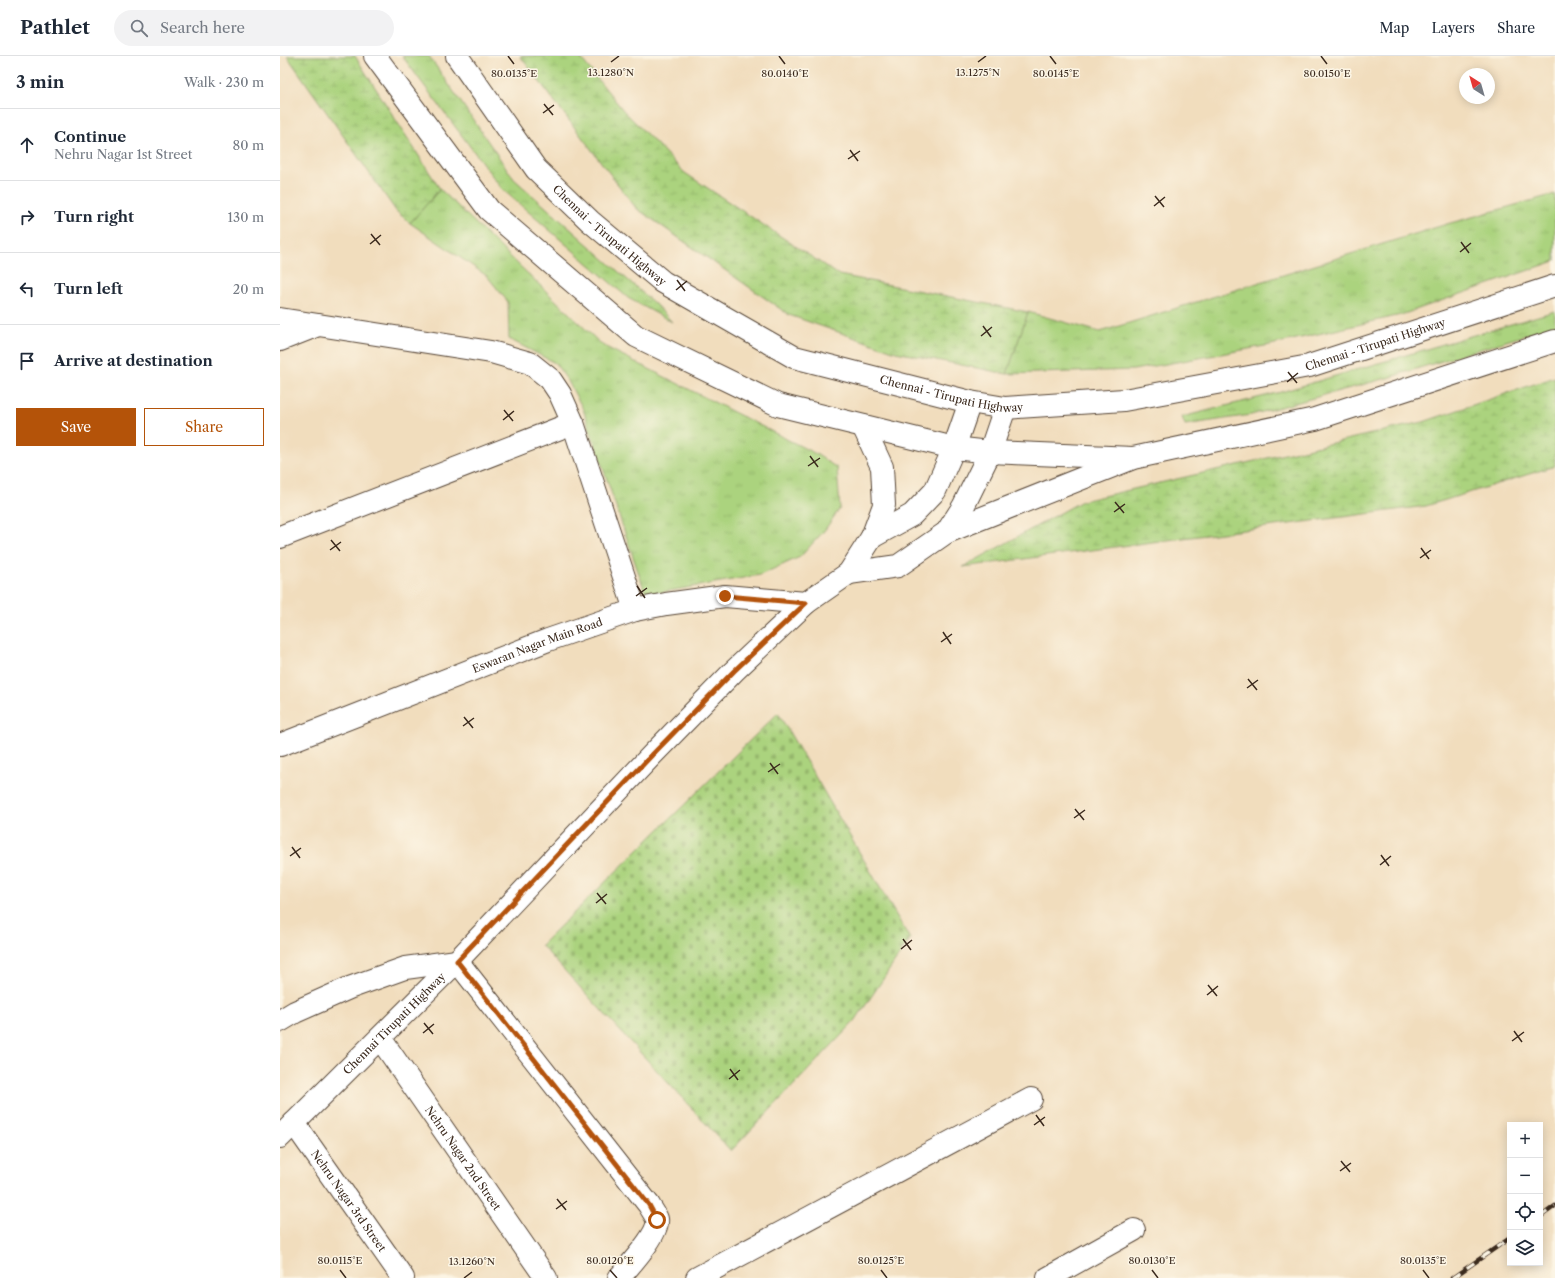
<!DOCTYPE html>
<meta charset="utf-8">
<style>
:root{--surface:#fff;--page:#f2f2f3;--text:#1f2937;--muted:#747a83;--line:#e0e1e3;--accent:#b45309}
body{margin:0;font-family:"Libre Caslon Text",serif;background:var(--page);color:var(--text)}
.controls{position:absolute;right:12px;bottom:12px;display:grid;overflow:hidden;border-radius:0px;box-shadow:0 2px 10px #0003}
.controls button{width:36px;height:36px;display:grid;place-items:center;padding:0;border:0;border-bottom:1px solid var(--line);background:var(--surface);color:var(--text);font:20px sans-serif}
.compass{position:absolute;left:1179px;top:12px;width:36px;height:36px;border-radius:50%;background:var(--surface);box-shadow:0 2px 10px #0003;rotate:323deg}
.stop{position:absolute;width:12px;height:12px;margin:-9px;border:3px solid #b45309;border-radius:50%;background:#fff}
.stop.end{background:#b45309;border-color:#fff;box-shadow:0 1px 4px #0008}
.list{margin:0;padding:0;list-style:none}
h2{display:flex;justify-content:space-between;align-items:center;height:52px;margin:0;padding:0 16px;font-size:17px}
h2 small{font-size:13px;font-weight:400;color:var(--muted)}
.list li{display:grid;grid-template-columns:26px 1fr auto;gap:12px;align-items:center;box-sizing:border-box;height:72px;padding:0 16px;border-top:1px solid var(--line)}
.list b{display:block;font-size:15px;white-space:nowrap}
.list p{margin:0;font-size:13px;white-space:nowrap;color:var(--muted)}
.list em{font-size:13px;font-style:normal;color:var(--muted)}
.actions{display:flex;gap:8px;padding:12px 16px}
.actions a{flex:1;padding:9px 0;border:1px solid var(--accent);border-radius:0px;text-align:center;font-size:14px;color:var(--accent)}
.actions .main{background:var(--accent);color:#fff}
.icon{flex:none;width:22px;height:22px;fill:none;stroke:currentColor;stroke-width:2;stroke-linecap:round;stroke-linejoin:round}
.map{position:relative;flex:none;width:1275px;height:1222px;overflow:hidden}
header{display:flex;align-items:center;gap:24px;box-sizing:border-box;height:56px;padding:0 20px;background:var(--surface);border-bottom:1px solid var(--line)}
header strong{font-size:19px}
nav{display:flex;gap:22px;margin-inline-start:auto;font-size:14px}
.search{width:280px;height:36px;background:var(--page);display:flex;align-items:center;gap:10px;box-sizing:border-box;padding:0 14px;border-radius:22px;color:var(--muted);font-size:15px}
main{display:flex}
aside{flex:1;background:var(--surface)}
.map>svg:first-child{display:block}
.grass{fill:url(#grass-tufts);stroke:#737e4e}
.wetland{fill:url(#wetland-marsh);stroke:#737e4e}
.cemetery{fill:url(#cemetery-stones);stroke:#737e4e}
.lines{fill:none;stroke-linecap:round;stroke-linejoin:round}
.minor-casing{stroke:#564536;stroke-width:24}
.major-casing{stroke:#564536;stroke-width:24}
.highway-casing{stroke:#564536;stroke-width:24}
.minor{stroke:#fff;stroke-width:22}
.major{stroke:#fff;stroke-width:22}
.highway{stroke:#fff;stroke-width:22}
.rail-casing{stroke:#3b2a1e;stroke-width:4.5}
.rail{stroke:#fcf5e5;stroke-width:3;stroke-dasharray:9;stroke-linecap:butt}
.route{stroke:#b45309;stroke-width:5}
.ticks{fill:none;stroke:#3b2a1e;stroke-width:1.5}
.labels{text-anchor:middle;stroke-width:3;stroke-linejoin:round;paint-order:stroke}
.street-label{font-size:11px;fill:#3b2a1e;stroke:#fcf5e5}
.ticks-label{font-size:10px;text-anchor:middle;fill:#3b2a1e;stroke:#fcf5e5;stroke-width:3;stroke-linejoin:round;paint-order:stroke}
</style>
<header>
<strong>Pathlet</strong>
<div class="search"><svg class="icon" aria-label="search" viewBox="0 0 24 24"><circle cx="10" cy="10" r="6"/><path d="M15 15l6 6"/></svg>Search here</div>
<nav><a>Map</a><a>Layers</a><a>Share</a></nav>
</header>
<main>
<aside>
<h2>3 min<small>Walk · 230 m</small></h2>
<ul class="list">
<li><svg class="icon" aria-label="ahead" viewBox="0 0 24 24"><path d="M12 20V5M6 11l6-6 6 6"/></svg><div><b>Continue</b><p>Nehru Nagar 1st Street</p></div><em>80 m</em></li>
<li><svg class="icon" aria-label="right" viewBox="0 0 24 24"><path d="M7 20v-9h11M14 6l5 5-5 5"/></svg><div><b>Turn right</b></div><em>130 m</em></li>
<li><svg class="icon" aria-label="left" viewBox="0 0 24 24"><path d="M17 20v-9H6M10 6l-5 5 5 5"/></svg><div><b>Turn left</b></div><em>20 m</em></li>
<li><svg class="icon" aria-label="arrive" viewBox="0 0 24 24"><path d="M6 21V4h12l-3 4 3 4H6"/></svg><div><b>Arrive at destination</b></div></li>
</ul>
<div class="actions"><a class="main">Save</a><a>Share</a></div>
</aside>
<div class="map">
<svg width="1275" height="1222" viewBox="0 0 1275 1222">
<defs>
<pattern id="grass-tufts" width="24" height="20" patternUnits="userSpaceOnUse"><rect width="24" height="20" fill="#abd37e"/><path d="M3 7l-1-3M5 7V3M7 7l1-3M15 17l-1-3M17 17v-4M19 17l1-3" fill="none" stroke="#94b56c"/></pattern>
<pattern id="wetland-marsh" width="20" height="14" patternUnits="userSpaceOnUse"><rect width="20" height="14" fill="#abd37e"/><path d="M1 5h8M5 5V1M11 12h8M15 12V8" fill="none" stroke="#94b56c"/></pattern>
<pattern id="cemetery-stones" width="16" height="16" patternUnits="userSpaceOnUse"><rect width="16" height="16" fill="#abd37e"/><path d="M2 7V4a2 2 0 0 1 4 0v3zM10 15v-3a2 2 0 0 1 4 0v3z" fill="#94b56c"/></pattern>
</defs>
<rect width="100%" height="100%" fill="#fcf5e5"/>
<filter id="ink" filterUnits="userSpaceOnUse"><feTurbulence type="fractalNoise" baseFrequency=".025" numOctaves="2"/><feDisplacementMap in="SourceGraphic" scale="8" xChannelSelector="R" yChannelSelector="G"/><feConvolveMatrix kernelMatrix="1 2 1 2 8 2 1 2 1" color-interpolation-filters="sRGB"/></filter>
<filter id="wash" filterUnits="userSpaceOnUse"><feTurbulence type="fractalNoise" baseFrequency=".012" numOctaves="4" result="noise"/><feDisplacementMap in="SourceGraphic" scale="16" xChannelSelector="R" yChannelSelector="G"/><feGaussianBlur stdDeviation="0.9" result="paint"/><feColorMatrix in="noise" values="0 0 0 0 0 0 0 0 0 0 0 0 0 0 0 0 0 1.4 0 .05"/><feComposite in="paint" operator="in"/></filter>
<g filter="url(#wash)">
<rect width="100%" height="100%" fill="#f1ddbd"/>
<path class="grass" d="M122 0H149L234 123 375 248 392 266 348 242 222 133Z
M160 133 322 289 536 398 557 412 560 452 544 475 520 501 480 519 366 539 303 353 288 325 275 307 229 283 228 246 207 220 130 167Z
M1275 138V205L1121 259 990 289 853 314 727 318 748 256 820 276 1167 168Z
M1275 255V270L1107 322 971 359 905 369 902 361 1001 336Z"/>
<path class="wetland" d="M7 0H75L160 133 130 167 116 155Z
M240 0H299L343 54 405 117 559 219 748 256 727 318 616 296 509 259 356 152Z
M1275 321V410L1146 450 683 511 802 445 1143 366Z"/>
<path class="cemetery" d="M498 657 630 883 575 965 451 1095 261 889Z"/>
</g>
<g filter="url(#ink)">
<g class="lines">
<defs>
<g id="minor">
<path d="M0 263 211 296 250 307 270 323 280 338 293 367 355 554"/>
<path d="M0 284 38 269"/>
<path d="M0 481 293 367"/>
<path id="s1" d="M0 689 268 584 355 554 386 548 445 540 526 547"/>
<path d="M0 965 15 956 69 932 125 912 177 905 369 1149C371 1153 375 1158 377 1163 380 1177 348 1211 339 1222"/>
<path id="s2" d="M100 982 266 1222"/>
<path id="s3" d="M14 1067 123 1222"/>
<path d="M417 1222 751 1043"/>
<path d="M768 1222 854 1174"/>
</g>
<g id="major">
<path d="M569 517 618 510 667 476 683 451 710 396 725 352"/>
<path id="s4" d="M0 1081 177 905 372 699 454 615 526 547 569 517 592 481 632 459 655 435 674 392 690 346"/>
</g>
<g id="highway">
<path d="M95 0 209 154 356 280 498 349 674 392 710 396 853 402"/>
<path id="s5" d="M177 0 256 113 310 165 383 226 514 301 690 346 725 352 844 344 1029 310 1275 230"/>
<path d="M583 370 602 411 604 449 592 481"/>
<path d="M667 476 853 402 1035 363 1275 285"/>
</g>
</defs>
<use href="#minor" class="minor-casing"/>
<use href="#major" class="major-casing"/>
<use href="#highway" class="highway-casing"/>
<use href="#minor" class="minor"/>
<use href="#major" class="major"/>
<use href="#highway" class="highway"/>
<defs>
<path id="rail" d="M1260 1161 1275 1150
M1172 1222 1230 1182"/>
</defs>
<use href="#rail" class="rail-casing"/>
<use href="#rail" class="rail"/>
</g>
</g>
<g class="lines" filter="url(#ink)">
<path class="route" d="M377 1164 369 1149 177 905 372 699 454 615 526 547 445 540"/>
</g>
<path class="ticks" d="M228 0 234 8M499 0 505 8M770 0 776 8M1041 0 1047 8M331 6 339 0M698 6 706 0M264 48 273 59M263 57 274 49M570 94 578 105M568 103 580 95M875 140 884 151M874 150 885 141M91 178 100 189M1181 186 1189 197M90 188 101 179M1180 196 1191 187M397 224 405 235M396 234 407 225M703 270 711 281M701 280 712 271M1008 316 1017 327M1007 326 1018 317M224 354 233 365M223 364 234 355M530 400 538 411M528 410 540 402M835 446 844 457M834 456 845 448M51 484 60 495M1141 492 1149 503M50 494 61 486M1140 502 1151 494M357 530 365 542M356 540 367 532M663 576 671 588M661 586 672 578M968 623 977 634M967 632 978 624M184 661 193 672M183 670 194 662M490 707 498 718M488 716 500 708M795 753 804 764M794 762 805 754M12 791 20 802M1101 799 1109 810M10 800 21 792M1100 809 1111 800M317 837 326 848M316 847 327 838M623 883 631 894M621 893 632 884M928 929 937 940M927 939 938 930M144 967 153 978M1234 975 1242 986M143 977 154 968M1232 985 1244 976M450 1013 458 1024M449 1023 460 1014M756 1059 764 1070M754 1069 765 1061M1061 1105 1070 1116M1060 1115 1071 1107M277 1143 286 1154M276 1153 287 1145M60 1214 66 1222M330 1214 337 1222M601 1214 607 1222M872 1214 878 1222M1143 1214 1149 1222M184 1222 192 1216"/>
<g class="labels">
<g class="street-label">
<text dy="4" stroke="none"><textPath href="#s5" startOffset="237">Chennai - Tirupati Highway</textPath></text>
<text dy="4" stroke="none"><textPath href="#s5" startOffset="1053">Chennai - Tirupati Highway</textPath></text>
<text dy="4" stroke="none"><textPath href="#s5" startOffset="621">Chennai - Tirupati Highway</textPath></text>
<text dy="4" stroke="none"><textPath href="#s1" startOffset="276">Eswaran Nagar Main Road</textPath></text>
<text dy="4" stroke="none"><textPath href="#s4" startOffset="161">Chennai Tirupati Highway</textPath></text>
<text dy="4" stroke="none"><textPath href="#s2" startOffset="146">Nehru Nagar 2nd Street</textPath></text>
<text dy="4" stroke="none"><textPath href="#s3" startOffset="95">Nehru Nagar 3rd Street</textPath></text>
</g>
</g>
<g class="ticks-label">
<text x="331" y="20">13.1280°N</text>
<text x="698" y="20">13.1275°N</text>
<text x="234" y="21">80.0135°E</text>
<text x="505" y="21">80.0140°E</text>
<text x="776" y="21">80.0145°E</text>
<text x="1047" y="21">80.0150°E</text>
<text x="60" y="1208">80.0115°E</text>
<text x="330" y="1208">80.0120°E</text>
<text x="601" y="1208">80.0125°E</text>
<text x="872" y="1208">80.0130°E</text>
<text x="1143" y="1208">80.0135°E</text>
<text x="192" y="1209">13.1260°N</text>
</g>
</svg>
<div class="controls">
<button>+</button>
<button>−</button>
<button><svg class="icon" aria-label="locate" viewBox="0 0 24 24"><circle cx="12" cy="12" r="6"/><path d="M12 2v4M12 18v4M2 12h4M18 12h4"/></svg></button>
<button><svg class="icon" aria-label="layers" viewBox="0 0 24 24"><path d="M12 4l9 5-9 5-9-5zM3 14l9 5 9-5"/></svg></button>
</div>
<svg class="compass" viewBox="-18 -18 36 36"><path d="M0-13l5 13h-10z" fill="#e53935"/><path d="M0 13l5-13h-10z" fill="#747a83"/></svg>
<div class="stop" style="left:377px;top:1164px"></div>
<div class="stop end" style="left:445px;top:540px"></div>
</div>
</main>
